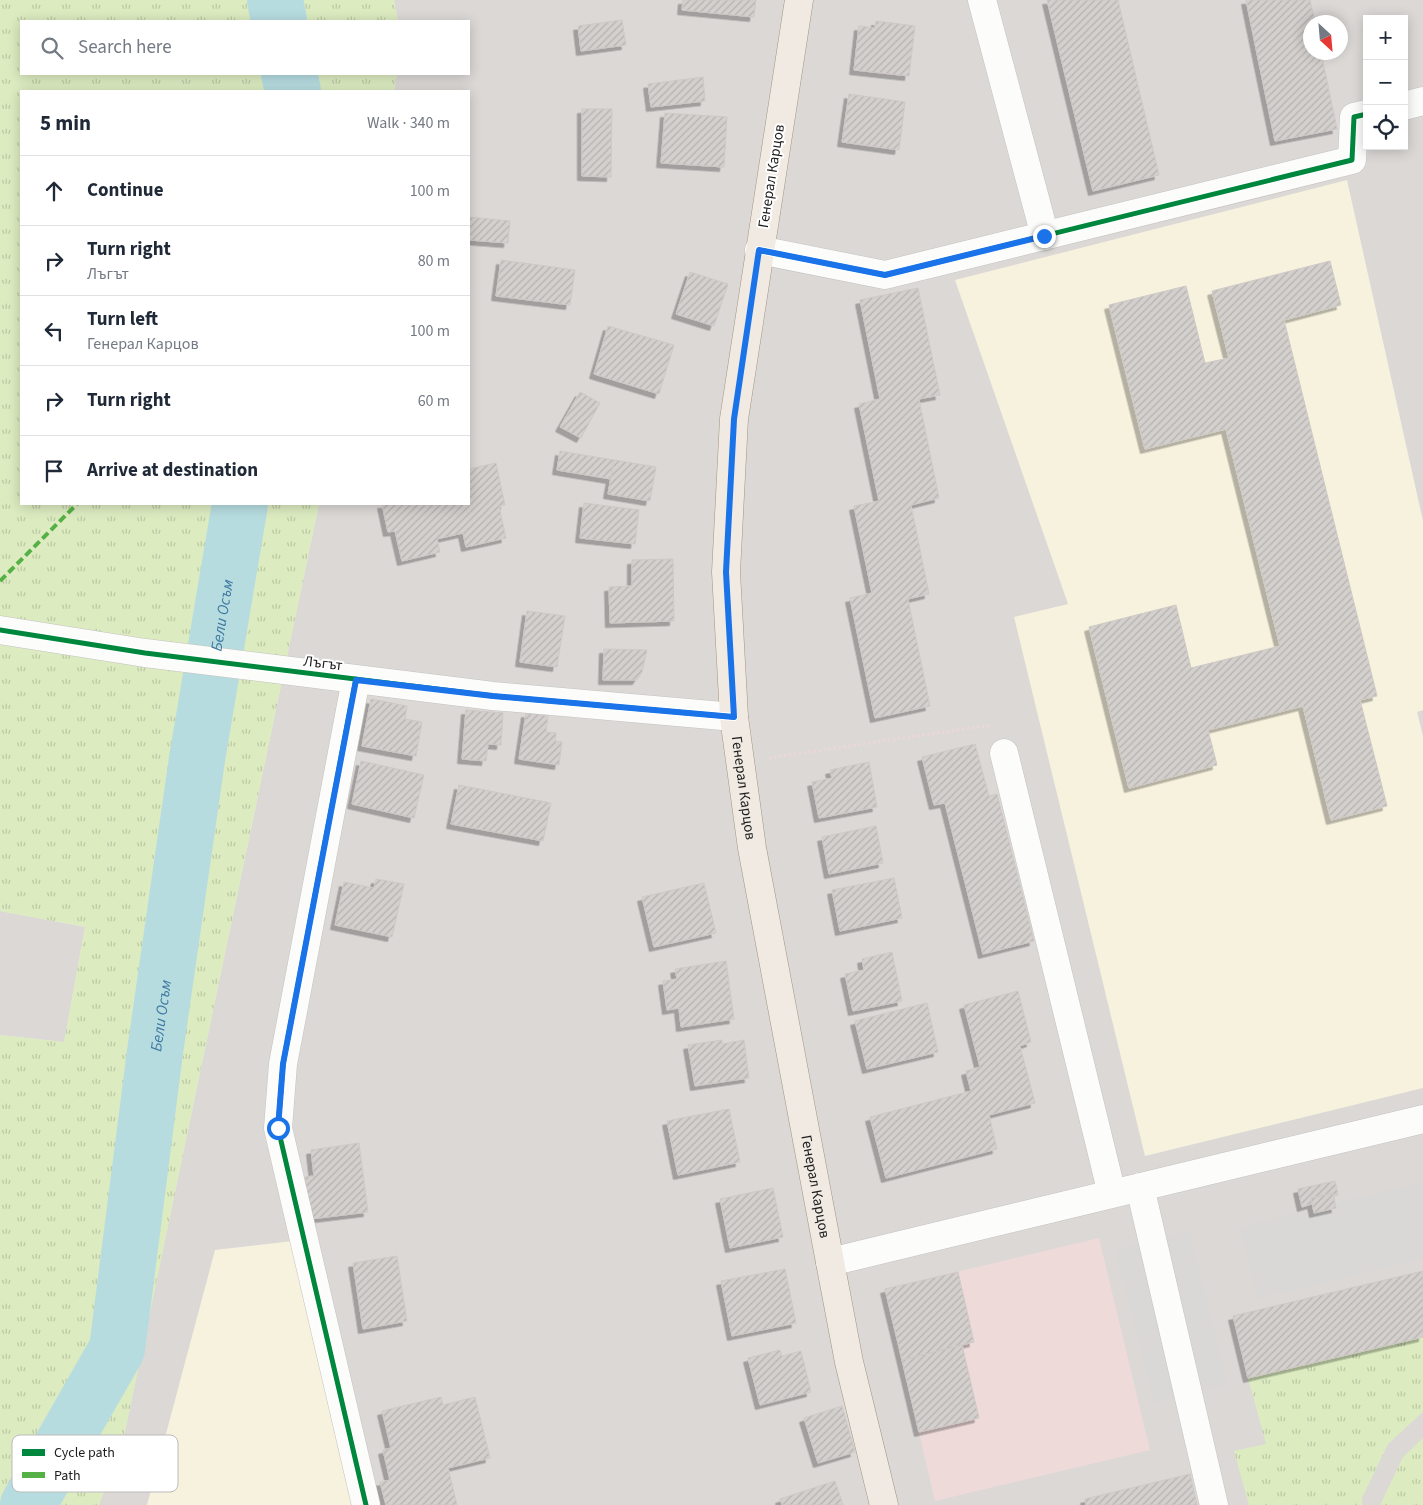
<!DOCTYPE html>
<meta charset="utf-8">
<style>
:root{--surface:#fff;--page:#f2f2f3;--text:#1f2937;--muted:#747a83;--line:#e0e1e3}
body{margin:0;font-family:"Source Sans 3",sans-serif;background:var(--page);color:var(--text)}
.controls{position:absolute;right:15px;top:15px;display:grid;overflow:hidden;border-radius:0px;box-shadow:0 2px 12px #0003}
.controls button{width:45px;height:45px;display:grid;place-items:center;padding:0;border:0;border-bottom:1px solid var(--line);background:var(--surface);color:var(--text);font:25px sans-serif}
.compass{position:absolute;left:1303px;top:15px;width:45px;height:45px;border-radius:50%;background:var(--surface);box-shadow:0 2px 12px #0003;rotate:154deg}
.stop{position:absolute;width:15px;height:15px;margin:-11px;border:4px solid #1a73e8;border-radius:50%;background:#fff}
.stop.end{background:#1a73e8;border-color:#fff;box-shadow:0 1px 5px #0008}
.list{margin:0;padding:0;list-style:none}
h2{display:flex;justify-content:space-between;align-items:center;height:65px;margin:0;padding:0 20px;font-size:21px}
h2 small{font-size:16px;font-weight:400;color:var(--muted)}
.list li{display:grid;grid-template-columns:32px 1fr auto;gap:15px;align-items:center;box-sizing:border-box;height:70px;padding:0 20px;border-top:1px solid var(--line)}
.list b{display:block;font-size:19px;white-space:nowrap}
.list p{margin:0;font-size:16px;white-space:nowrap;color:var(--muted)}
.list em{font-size:16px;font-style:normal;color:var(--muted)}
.icon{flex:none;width:28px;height:28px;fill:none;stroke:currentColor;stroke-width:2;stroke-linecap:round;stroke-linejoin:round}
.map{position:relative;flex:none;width:1423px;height:1505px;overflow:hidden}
.search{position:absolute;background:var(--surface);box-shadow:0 2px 12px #0003;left:20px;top:20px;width:450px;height:55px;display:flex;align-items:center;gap:12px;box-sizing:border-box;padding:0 18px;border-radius:0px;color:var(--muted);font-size:19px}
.panel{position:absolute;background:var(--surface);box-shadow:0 2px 12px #0003;left:20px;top:90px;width:450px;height:415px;border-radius:0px}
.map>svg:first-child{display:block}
.residential{fill:#dbd8d6;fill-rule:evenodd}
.commercial{fill:#efdada}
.education{fill:#f6f2de}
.religious{fill:#dad8d6}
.grass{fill:url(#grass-tufts)}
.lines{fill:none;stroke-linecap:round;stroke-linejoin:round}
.river{stroke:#b6dce0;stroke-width:56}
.building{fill:url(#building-hatch);stroke:#cfc9c6;filter:url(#shadow)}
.minor-casing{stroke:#c4c3c1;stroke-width:29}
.major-casing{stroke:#a29481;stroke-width:29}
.path{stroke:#ebd8d6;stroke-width:3;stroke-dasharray:2.5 2.5;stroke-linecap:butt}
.minor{stroke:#fcfcfb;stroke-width:28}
.major{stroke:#f0eae3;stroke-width:28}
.quiet{stroke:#55b145;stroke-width:4;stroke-dasharray:8 4;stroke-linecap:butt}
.cycleway-casing{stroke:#fff;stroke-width:8}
.cycleway{stroke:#00873e;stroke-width:5}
.route{stroke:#1a73e8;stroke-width:6}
.labels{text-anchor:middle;stroke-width:4;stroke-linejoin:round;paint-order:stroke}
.street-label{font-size:15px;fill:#1d1d1d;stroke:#fff}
.water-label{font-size:16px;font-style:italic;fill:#3f79a1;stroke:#fff}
.key{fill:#fff;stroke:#bbb;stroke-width:1}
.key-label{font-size:14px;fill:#1d1d1d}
</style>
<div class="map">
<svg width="1423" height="1505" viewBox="0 0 1423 1505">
<defs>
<pattern id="grass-tufts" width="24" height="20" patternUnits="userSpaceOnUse" patternTransform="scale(1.25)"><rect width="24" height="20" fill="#dcebc0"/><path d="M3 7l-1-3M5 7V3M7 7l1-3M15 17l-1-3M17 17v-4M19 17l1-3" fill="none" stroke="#bcc9a5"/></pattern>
<pattern id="building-hatch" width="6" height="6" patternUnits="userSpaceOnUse" patternTransform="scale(1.25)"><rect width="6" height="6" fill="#d4d0cd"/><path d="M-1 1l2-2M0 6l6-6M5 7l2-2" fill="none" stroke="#b6b2b0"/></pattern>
<filter id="shadow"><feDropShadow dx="-4.5" dy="4.5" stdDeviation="0" flood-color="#0004"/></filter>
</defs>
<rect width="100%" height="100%" fill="#ece8e4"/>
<path class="residential" d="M394 0H1423V1505H99L123 1441 319 504H469V91H394L397 74H469V21H398ZM1367 19H1404V146H1367ZM1310 22H1340V52H1310Z
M0 911 85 927 64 1042 0 1035Z"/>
<path class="commercial" d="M1099 1238 1150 1450 935 1501 885 1289Z"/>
<path class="education" d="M1347 180 1423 521V710L1417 712 1423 736V1088L1145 1156 1014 617 1068 604 955 280Z
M293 1241 356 1505H147L215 1250Z"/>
<path class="religious" d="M1423 1182V1258L1257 1299 1240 1227 1313 1208H1336L1335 1203Z
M1190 1231 1228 1385 1154 1403 1115 1250Z"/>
<path class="grass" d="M0 0H394L398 21H21V74H397L394 91H21V504H319L123 1441 99 1505H0V1035L64 1042 85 927 0 911Z
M1423 1337V1412L1388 1444 1362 1498V1505H1249L1234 1451 1266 1444 1248 1378Z
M1423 1438V1505H1380L1403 1457Z"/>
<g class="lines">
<g class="river">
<path d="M275 0 279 21"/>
<path d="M289 74 293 91"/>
<path id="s1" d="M28 1505 117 1349 155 1052 197 759 240 504"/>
</g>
</g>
<path class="building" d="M683 0H756L754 17 682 10Z
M1047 0H1118L1159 175 1093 191Z
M1246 0H1310L1315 22H1310V52H1321L1337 129 1275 141Z
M622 20 626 45 581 51 578 26Z
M876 21 915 26 909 76 854 70 859 26 875 28Z
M703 77 705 101 651 107 648 84Z
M849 94 905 102 899 150 842 142Z
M582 109H612L611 177 582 176Z
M665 113 727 117 724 167 661 163Z
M469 217 510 221 508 243 469 240Z
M501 260 575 270 570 305 496 296Z
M1330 261 1341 305 1284 320 1377 696 1360 700 1387 806 1331 820 1303 706 1208 730 1217 765 1129 788 1089 627 1176 605 1191 668 1280 646 1226 429 1145 449 1109 305 1186 286 1205 363 1229 358 1212 291Z
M690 272 728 284 714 326 676 314Z
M918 288 940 395 919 399 939 498 911 505 929 594 908 599 930 706 875 718 850 598 872 593 854 506 879 501 859 404 880 399 860 300Z
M608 326 674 345 659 394 594 374Z
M580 392 600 403 581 438 560 427Z
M560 451 614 460 611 479 557 470Z
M614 460 656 467 650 501 608 494Z
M496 463 505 505 499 506 506 538 466 547 463 533 437 539 440 552 402 561 395 531 388 532 382 504H469V469Z
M584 503 639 510 635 544 580 538Z
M673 559 674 621 610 623 609 587 632 586V560Z
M527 611 565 616 557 667 520 662Z
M604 649 647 650 642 672 637 680H603Z
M371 699 407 706 405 719 422 722 416 756 362 746Z
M466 710 503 713 501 745 488 744 486 761 462 759Z
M526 713 548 716 546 732 556 733 555 741 562 742 559 765 519 759Z
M975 744 989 796 997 794 1034 941 983 954 945 803 934 805 922 757Z
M361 761 424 775 414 818 352 804Z
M869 762 877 807 819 818 812 782 832 778 830 770Z
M459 785 551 803 543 841 451 824Z
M876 826 883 863 829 874 822 837Z
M894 878 902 918 840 931 832 890Z
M376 879 404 884 392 937 335 925 344 882 374 888Z
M704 883 716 933 654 947 642 897Z
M892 952 902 1001 853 1011 845 974 864 970 862 959Z
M726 961 734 1019 681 1027 679 1008 667 1010 663 981 677 979 675 969Z
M1018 991 1031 1042 1020 1046 1035 1103 989 1115 997 1149 886 1178 870 1117 971 1091 966 1071 980 1067 964 1005Z
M927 1003 938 1052 867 1069 855 1021Z
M722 1040V1044L744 1040 749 1078 695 1086 688 1045Z
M729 1109 740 1162 678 1175 667 1121Z
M359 1143 368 1212 311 1219 305 1177 314 1176 311 1150Z
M1335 1181 1338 1195 1333 1196V1193L1311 1198 1312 1204 1302 1207 1298 1189Z
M773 1188 783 1237 730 1248 720 1199Z
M1333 1193 1336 1208 1314 1213 1311 1198Z
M397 1256 407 1321 363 1329 353 1263Z
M785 1269 796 1323 732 1336 721 1281Z
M1423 1271V1337L1248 1378 1233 1316Z
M958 1272 974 1342 902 1360 885 1289Z
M962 1345 979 1418 919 1432 902 1360Z
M780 1350 782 1356 801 1351 811 1392 760 1405 748 1358Z
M441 1397 443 1405 475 1397 490 1458 448 1468 457 1505H386L380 1482 390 1480 383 1450 391 1448 382 1411Z
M842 1406 855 1452 818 1463 804 1418Z
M1190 1474 1197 1505H1086L1085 1499Z
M835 1481 843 1505H782L780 1499Z"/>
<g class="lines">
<defs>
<path id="minor" d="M982 0 1045 236
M1404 106 1423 101
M759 250 885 275 1352 160 1354 117 1367 114
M0 630 145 653 493 696 734 717
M356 679 283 1064 278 1128 366 1505
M1004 753 1112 1194
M1140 1187 1214 1505
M830 1262 1423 1119"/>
<g id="major">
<path id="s2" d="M799 0 734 419 726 572 734 717 752 848 830 1262 849 1362 884 1505"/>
</g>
</defs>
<use href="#minor" class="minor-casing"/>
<use href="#major" class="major-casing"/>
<path class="path" d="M769 758 991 725"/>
<use href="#minor" class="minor"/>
<use href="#major" class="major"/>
<path class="quiet" d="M0 581 77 504"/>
<defs>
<path id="cycleway" d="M759 250 885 275 1352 160 1354 117 1367 114
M0 630 145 653 493 696 734 717
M356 679 283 1064 278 1128 366 1505"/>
</defs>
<use href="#cycleway" class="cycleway-casing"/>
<use href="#cycleway" class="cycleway"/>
</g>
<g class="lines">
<path class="route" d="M278 1128 283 1064 356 680 493 696 734 717 726 572 734 419 759 250 885 275 1044 236"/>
</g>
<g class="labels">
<g class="street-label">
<text transform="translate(771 176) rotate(-81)" y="5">Генерал Карцов</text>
<text transform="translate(323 663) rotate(7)" y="5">Лъгът</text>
<text dy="5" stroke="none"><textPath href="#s2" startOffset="794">Генерал Карцов</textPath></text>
<text dy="5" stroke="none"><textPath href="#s2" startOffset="1199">Генерал Карцов</textPath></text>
</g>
<g class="water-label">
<text dy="6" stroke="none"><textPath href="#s1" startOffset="921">Бели Осъм</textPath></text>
<text dy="6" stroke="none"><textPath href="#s1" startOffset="516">Бели Осъм</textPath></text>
</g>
</g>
<rect x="12" y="1435" width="166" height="57" rx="8" class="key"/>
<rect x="22" y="1449" width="23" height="7" fill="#00873e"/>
<rect x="22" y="1472" width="23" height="6" fill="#55b145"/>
<g class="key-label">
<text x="54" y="1457">Cycle path</text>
<text x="54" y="1480">Path</text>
</g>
</svg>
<div class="controls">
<button>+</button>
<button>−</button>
<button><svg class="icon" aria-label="locate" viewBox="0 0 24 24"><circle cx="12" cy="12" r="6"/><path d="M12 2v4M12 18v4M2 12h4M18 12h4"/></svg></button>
</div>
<svg class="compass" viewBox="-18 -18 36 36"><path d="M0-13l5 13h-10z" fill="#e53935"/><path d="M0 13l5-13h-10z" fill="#747a83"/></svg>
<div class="stop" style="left:278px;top:1128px"></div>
<div class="stop end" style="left:1044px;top:236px"></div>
<div class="search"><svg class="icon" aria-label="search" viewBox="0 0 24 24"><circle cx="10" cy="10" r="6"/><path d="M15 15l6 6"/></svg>Search here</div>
<section class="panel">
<h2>5 min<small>Walk · 340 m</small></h2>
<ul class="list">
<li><svg class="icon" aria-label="ahead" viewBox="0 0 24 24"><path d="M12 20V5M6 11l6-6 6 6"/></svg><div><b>Continue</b></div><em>100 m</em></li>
<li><svg class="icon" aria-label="right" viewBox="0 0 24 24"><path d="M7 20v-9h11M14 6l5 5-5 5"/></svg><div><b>Turn right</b><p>Лъгът</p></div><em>80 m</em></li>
<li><svg class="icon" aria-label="left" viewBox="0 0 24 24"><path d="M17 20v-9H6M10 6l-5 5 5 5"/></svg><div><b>Turn left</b><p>Генерал Карцов</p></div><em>100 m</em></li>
<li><svg class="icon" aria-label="right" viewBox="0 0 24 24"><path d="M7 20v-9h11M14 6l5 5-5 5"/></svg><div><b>Turn right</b></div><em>60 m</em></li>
<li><svg class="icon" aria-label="arrive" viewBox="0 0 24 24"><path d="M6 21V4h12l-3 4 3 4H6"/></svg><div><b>Arrive at destination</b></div></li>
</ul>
</section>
</div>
